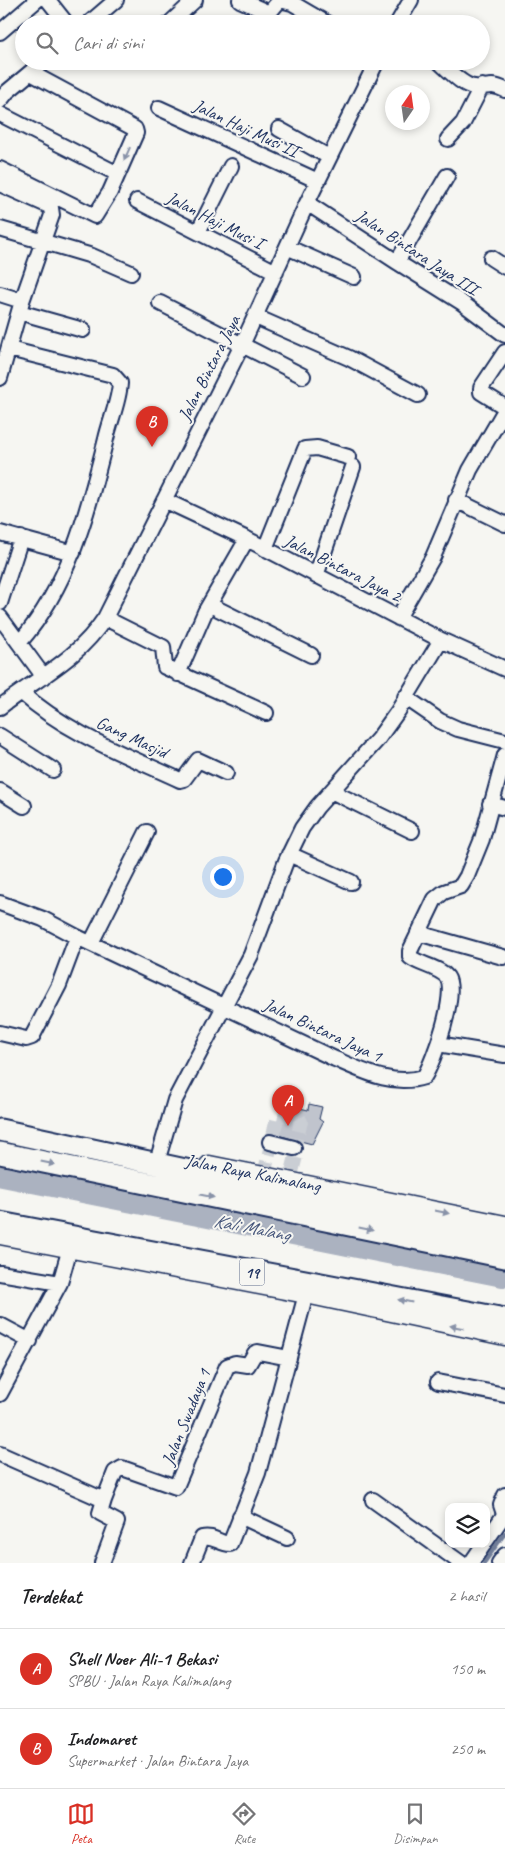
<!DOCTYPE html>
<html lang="id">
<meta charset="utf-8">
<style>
:root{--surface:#fff;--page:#f6f6f6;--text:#202124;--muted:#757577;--line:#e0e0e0;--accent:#d93025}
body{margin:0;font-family:Caveat,sans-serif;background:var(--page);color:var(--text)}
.controls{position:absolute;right:15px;bottom:15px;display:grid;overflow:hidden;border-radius:10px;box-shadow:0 2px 8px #0003}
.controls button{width:45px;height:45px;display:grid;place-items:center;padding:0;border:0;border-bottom:1px solid var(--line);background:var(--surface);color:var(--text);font:25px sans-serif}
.compass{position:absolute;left:385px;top:85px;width:45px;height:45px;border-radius:50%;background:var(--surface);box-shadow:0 2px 8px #0003;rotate:13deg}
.you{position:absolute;left:222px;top:876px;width:18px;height:18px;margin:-12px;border:4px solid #fff;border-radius:50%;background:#1a73e8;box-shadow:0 0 0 8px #1a73e833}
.badge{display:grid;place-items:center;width:32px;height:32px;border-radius:50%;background:var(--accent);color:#fff;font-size:16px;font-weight:700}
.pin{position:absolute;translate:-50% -41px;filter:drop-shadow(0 1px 2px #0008)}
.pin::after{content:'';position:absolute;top:26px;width:18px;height:15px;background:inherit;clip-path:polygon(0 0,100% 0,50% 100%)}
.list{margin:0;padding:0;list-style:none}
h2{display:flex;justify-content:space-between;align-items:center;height:65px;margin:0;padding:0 20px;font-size:21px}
h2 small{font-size:16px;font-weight:400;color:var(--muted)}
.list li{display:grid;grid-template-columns:32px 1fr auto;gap:15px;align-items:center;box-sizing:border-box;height:80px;padding:0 20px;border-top:1px solid var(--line)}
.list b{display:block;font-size:19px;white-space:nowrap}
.list p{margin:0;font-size:16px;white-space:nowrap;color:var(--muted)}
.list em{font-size:16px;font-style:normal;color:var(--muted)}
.icon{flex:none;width:28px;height:28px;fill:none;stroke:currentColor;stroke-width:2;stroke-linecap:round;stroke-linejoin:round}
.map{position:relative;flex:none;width:505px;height:1563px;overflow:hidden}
.search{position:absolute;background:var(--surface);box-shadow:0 2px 8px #0003;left:15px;right:15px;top:15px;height:55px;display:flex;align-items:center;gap:12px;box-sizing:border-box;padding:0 18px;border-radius:28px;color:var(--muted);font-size:19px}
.sheet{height:225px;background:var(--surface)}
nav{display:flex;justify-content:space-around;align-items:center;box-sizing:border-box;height:70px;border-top:1px solid var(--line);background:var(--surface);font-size:14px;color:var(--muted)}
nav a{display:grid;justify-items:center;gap:2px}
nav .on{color:var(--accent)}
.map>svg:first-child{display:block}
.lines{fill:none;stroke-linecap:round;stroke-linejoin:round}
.stream{stroke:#717e99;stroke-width:4}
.river{stroke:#abb2c0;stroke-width:21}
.building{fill:#c0c4cd;stroke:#1b2f5e}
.minor-tunnel{stroke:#caced4;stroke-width:14;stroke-dasharray:14 7;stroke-linecap:butt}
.minor-casing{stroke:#1b2f5e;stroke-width:18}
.major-casing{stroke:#1b2f5e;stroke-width:21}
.highway-casing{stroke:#1b2f5e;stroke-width:25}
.minor{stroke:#f6f6f2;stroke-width:14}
.major{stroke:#f6f6f2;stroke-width:18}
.highway{stroke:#f6f6f2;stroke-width:21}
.oneway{fill:#8892a8}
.labels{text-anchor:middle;stroke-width:4;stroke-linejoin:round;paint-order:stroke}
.shield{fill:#f6f6f2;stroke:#5d6b8a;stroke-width:1}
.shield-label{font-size:16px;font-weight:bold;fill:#1b2f5e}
.street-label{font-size:18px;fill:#1b2f5e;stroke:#f6f6f2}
.water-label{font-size:19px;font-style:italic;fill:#46567b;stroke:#f6f6f2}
</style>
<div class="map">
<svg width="505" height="1563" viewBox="0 0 505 1563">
<rect width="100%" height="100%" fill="#f6f6f2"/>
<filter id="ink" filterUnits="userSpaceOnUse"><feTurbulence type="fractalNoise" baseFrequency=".02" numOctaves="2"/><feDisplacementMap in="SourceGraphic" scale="10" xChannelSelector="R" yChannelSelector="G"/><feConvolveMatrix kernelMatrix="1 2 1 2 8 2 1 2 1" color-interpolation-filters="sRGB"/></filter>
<g filter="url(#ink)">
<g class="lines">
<path class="stream" d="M484 1563 505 1533"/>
<path class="river" d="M0 1176 505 1277"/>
</g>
<path class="building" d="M284 1104 308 1110 309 1104 322 1107 319 1119 323 1122 312 1144 277 1135Z"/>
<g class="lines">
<path class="minor-tunnel" d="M264 1175 278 1114 299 1118 301 1122 294 1148 297 1152 290 1180"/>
<defs>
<path id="minor" d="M48 0 67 24
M240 0 269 13 280 0
M280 0 292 3 328 24
M88 24 116 0
M169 24 195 0
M397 24 411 0
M0 32 37 0
M438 61C448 69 461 85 474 87 487 89 490 82 505 90
M0 101 7 92 44 61
M159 108 318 181
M0 114 118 174
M279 129 329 157
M448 139 463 123 482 86
M0 169 95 216 110 192 136 133 135 129 31 73
M0 184 47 205 51 208 52 215 22 301 0 378
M137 201 276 272
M307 203 397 262 461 302 505 335
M0 229 92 256 131 273
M198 232 231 166
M287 247 354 277
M491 258 505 267
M397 262 447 176
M0 294 22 301
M160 303 303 376
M19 312 83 330
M256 317 349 358 418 395
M9 349 113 375 120 383C119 401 110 421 106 439 88 510 70 585 20 642
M505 352 481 388V392L505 407
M164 500 247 539 441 640 505 669
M456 500 505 524
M0 533 73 553
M265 549 305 449 317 448 348 457
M316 576 353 467
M0 603 21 538
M210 605 311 655
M0 617 44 677
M105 618 163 647 165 667 266 713
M398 618 433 557 470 470 505 410
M178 674 205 612 247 539
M21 692C66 733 126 755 180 780L184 779 198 760 226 773
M405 697 440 721 458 729 505 741
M0 707C39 677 77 660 105 618L242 345 307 203 377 61
M0 736 53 770
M0 791 24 806
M333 792 412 831
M490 804 505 808
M289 854 351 882
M0 903 43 919 77 937 335 1059C363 1071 393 1087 424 1077 434 1061 458 993 447 977 439 967 420 965 410 957V951L435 899 444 892 461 886 467 876 482 839 505 755
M418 933 503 957
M91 943 147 832
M0 1033 26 1039 32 1037 59 985 77 937
M438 1044 505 1055
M270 1142 294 1148
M159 1155 175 1100 251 955 286 861 302 828 317 807 378 739 398 711 441 640
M0 1273 60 1283 70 1248
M0 1325 30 1341
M438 1382 505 1395
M0 1394 60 1283
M0 1454 104 1500 115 1472 122 1468 176 1487 227 1366 235 1363 248 1365 255 1353 258 1352 289 1358
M505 1495 501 1505 505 1517
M373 1500 461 1563
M240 1516 287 1538
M486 1541 504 1515
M102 1563 117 1522 100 1513 104 1500
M192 1563 202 1538C213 1535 220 1544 230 1544L258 1473 306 1294
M471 1563 484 1544
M499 1563 505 1555"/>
<path id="major" d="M209 1165 505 1225
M0 1235 306 1294 505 1336"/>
<path id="highway" d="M0 1130 505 1239
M0 1153 505 1257
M0 1223 505 1319"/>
</defs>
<use href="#minor" class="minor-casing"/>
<use href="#major" class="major-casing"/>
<use href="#highway" class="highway-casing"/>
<use href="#minor" class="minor"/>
<use href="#major" class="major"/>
<use href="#highway" class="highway"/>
</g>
<defs><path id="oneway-solid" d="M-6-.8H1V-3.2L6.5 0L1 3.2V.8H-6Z" transform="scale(1.25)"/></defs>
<g class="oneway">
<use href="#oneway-solid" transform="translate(127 154) rotate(114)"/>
<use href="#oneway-solid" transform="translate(48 1163) rotate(12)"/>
<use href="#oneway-solid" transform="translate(207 1196) rotate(12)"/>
<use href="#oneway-solid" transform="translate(442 1212) rotate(12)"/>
<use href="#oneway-solid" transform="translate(366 1229) rotate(12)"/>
<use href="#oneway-solid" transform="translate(405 1301) rotate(-169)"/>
<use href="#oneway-solid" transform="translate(457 1327) rotate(-169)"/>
</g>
</g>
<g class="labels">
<rect class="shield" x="239.5" y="1258.5" width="25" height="27" rx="4"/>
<g class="shield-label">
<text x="252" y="1278">19</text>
</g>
<g class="street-label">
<text transform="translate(246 128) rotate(25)" y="6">Jalan Haji Musi II</text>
<text transform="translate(215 220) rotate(27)" y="6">Jalan Haji Musi I</text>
<text transform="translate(417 252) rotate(33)" y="6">Jalan Bintara Jaya III</text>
<text transform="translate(209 368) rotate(-63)" y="6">Jalan Bintara Jaya</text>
<text transform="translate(343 568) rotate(27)" y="6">Jalan Bintara Jaya 2</text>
<text transform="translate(132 737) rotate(25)" y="6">Gang Masjid</text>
<text transform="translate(323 1030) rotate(25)" y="6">Jalan Bintara Jaya 1</text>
<text transform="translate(253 1173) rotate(11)" y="6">Jalan Raya Kalimalang</text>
<text transform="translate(186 1417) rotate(-68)" y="6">Jalan Swadaya 1</text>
</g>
<g class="water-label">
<text transform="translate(252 1227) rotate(11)" y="7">Kali Malang</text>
</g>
</g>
</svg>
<div class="controls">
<button><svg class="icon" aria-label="layers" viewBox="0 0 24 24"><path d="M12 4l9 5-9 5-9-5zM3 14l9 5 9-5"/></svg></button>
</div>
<svg class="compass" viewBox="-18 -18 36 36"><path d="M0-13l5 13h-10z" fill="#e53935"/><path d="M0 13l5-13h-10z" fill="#757577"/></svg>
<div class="you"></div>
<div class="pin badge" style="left:288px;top:1126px">A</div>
<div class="pin badge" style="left:152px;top:447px">B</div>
<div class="search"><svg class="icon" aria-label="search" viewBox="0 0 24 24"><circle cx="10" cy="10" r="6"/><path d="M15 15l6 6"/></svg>Cari di sini</div>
</div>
<section class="sheet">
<h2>Terdekat<small>2 hasil</small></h2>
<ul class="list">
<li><span class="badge">A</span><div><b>Shell Noer Ali-1 Bekasi</b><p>SPBU · Jalan Raya Kalimalang</p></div><em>150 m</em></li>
<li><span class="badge">B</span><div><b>Indomaret</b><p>Supermarket · Jalan Bintara Jaya</p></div><em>250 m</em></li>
</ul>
</section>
<nav>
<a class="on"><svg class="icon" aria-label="map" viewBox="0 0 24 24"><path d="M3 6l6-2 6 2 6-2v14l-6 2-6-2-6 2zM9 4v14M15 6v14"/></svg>Peta</a>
<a><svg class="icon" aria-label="directions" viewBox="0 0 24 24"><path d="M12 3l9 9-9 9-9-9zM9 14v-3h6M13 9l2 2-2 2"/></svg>Rute</a>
<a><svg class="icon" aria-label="saved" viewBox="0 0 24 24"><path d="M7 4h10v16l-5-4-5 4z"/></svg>Disimpan</a>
</nav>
